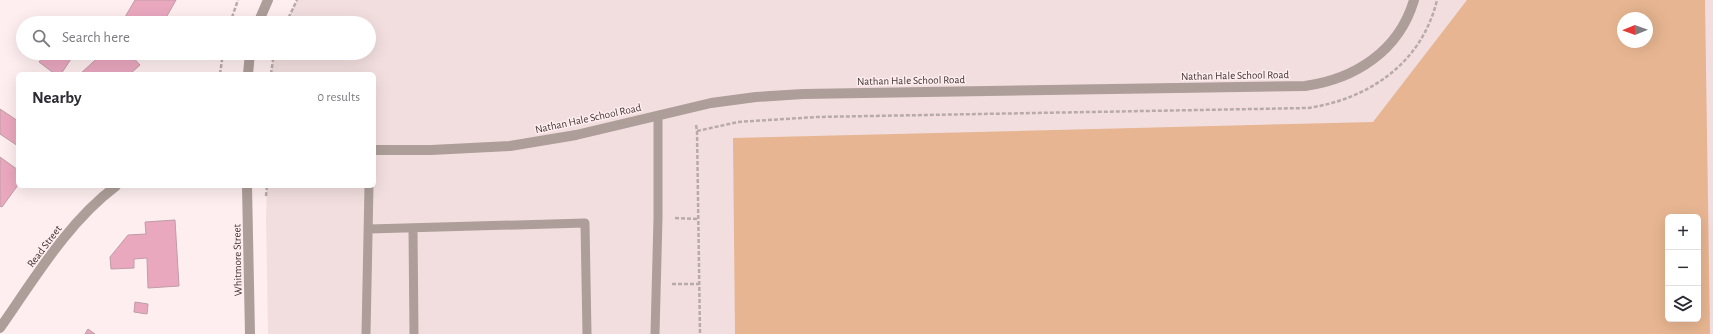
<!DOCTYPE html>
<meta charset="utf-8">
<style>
:root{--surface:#fff;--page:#f7f7f7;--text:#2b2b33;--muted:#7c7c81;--line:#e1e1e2}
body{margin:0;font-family:"Alegreya Sans",sans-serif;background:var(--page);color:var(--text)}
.controls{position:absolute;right:12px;bottom:12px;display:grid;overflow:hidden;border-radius:6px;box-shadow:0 4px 16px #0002}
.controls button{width:36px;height:36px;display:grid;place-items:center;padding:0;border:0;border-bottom:1px solid var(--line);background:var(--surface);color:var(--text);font:20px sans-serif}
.compass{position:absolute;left:1617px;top:12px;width:36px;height:36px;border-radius:50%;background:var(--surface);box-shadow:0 4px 16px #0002;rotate:269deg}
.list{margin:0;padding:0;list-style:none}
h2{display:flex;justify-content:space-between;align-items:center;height:52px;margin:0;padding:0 16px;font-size:17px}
h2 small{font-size:13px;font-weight:400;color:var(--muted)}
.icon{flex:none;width:22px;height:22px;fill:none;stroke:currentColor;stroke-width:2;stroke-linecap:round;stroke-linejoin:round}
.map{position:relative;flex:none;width:1713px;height:334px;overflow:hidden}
.search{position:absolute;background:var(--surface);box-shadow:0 4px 16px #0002;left:16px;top:16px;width:360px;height:44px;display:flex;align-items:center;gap:10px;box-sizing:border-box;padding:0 14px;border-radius:22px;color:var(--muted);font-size:15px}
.panel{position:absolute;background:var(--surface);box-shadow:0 4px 16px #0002;left:16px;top:72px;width:360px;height:116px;border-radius:6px}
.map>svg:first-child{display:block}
.built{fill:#f2dedf;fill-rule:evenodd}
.green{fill:#e7b591;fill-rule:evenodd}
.building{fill:#eaa8bf;stroke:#be9ca8}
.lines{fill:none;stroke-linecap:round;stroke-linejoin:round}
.path{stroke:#b9aaaa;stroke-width:2.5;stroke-dasharray:4 2;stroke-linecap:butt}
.service{stroke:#ad9e99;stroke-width:9}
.minor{stroke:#ad9e99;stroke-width:10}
.labels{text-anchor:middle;stroke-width:3;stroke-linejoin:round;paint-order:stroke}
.street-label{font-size:11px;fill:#453636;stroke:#feeeef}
</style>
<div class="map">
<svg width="1713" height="334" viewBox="0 0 1713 334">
<rect width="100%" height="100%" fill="#feeeef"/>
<path class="built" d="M297 0H1713V334H268L266 218 267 186H374V74H271L274 53H369V23H286ZM1623 18H1647V42H1623ZM1668 217H1698V319H1668Z"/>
<path class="green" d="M1467 0H1705L1710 334H735L733 138 1373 122ZM1623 18H1647V42H1623ZM1668 217H1698V319H1668Z"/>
<path class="building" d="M135 0H176L163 23H136L125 17Z
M46 53H63L71 59 61 74H55L39 62Z
M103 53H129L140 65 130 74H80Z
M0 109 18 121V146L0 134Z
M0 157 18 170V185L2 207 0 206Z
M175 220 179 286 148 288 147 258 134 259V268L111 269 110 257 128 235 146 234 145 222Z
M135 302 148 304 147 314 134 312Z
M88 329 95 334H85Z"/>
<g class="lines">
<path class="path" d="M230 23 238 0
M286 23 297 0
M220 74 223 53
M271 74 274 53
M696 125 697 131 700 334
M697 131 738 122 816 117 1308 108C1369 99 1422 63 1437 0
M266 196 267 186
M675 218 698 219
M672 284H699"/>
<path class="service" d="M369 229 585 223 587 334
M413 229 414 334
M366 334 369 186
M655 334 658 218V116"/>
<path class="minor" d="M258 23 268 0
M248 74 250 53
M374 150H431L510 146 576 135 711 103 756 97 803 94 1305 86C1355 79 1399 51 1414 0
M247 186 250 334
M0 328C35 278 67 223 116 186"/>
</g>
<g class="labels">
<g class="street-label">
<text transform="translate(1235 75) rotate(-1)" y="4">Nathan Hale School Road</text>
<text transform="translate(911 80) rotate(-1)" y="4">Nathan Hale School Road</text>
<text transform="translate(588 118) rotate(-12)" y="4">Nathan Hale School Road</text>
<text transform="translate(44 246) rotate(-53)" y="4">Read Street</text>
<text transform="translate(237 260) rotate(-91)" y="4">Whitmore Street</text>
</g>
</g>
</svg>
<div class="controls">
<button>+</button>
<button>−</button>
<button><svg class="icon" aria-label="layers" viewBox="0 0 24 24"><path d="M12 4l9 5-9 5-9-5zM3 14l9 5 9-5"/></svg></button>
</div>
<svg class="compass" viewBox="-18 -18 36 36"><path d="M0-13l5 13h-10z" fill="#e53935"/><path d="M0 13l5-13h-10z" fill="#7c7c81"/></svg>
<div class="search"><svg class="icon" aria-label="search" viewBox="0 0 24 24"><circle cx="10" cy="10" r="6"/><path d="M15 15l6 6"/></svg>Search here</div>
<section class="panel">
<h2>Nearby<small>0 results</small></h2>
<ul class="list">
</ul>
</section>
</div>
